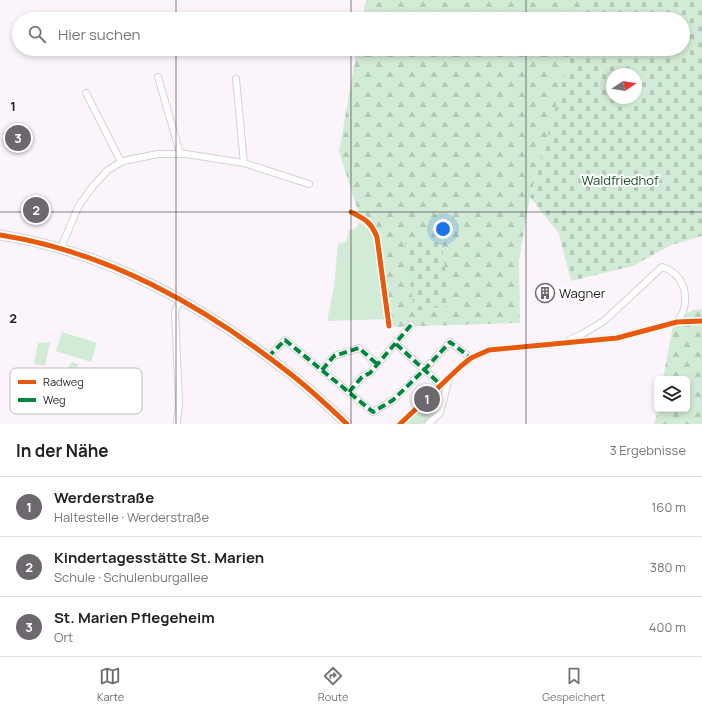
<!DOCTYPE html>
<html lang="de">
<meta charset="utf-8">
<style>
:root{--surface:#fff;--page:#f6f6f6;--text:#222;--muted:#767676;--line:#e0e0e0;--accent:#6d686d}
body{margin:0;font-family:Manrope,sans-serif;background:var(--page);color:var(--text)}
.controls{position:absolute;right:12px;bottom:12px;display:grid;overflow:hidden;border-radius:6px;box-shadow:0 2px 6px #0003}
.controls button{width:36px;height:36px;display:grid;place-items:center;padding:0;border:0;border-bottom:1px solid var(--line);background:var(--surface);color:var(--text);font:20px sans-serif}
.compass{position:absolute;left:606px;top:68px;width:36px;height:36px;border-radius:50%;background:var(--surface);box-shadow:0 2px 6px #0003;rotate:78deg}
.you{position:absolute;left:443px;top:229px;width:14px;height:14px;margin:-10px;border:3px solid #fff;border-radius:50%;background:#1a73e8;box-shadow:0 0 0 6px #1a73e833}
.badge{display:grid;place-items:center;width:26px;height:26px;border-radius:50%;background:var(--accent);color:#fff;font-size:13px;font-weight:700}
.pin{position:absolute;translate:-50% -50%;border:2px solid #fff;box-shadow:0 1px 4px #0006}
.list{margin:0;padding:0;list-style:none}
h2{display:flex;justify-content:space-between;align-items:center;height:52px;margin:0;padding:0 16px;font-size:17px}
h2 small{font-size:13px;font-weight:400;color:var(--muted)}
.list li{display:grid;grid-template-columns:26px 1fr auto;gap:12px;align-items:center;box-sizing:border-box;height:60px;padding:0 16px;border-top:1px solid var(--line)}
.list b{display:block;font-size:15px;white-space:nowrap}
.list p{margin:0;font-size:13px;white-space:nowrap;color:var(--muted)}
.list em{font-size:13px;font-style:normal;color:var(--muted)}
.icon{flex:none;width:22px;height:22px;fill:none;stroke:currentColor;stroke-width:2;stroke-linecap:round;stroke-linejoin:round}
.map{position:relative;flex:none;width:702px;height:424px;overflow:hidden}
.search{position:absolute;background:var(--surface);box-shadow:0 2px 6px #0003;left:12px;right:12px;top:12px;height:44px;display:flex;align-items:center;gap:10px;box-sizing:border-box;padding:0 14px;border-radius:22px;color:var(--muted);font-size:15px}
.sheet{height:232px;background:var(--surface)}
nav{display:flex;justify-content:space-around;align-items:center;box-sizing:border-box;height:56px;border-top:1px solid var(--line);background:var(--surface);font-size:11px;color:var(--muted)}
nav a{display:grid;justify-items:center;gap:2px}
nav .on{color:var(--accent)}
.map>svg:first-child{display:block}
.grass{fill:url(#grass-tufts)}
.forest{fill:url(#forest-firs)}
.cemetery{fill:url(#cemetery-stones);fill-rule:evenodd}
.green{fill:#d2ebd6}
.lines{fill:none;stroke-linecap:round;stroke-linejoin:round}
.street-casing{stroke:#d5d1d5;stroke-width:8}
.secondary-casing{stroke:#d5d1d5;stroke-width:11}
.street{stroke:#fefefe;stroke-width:6}
.secondary{stroke:#fefefe;stroke-width:9}
.quiet{stroke:#00873e;stroke-width:4;stroke-dasharray:8 4;stroke-linecap:butt}
.cycleway-casing{stroke:#fff;stroke-width:8}
.cycleway{stroke:#e8590c;stroke-width:5}
.grid{fill:none;stroke:#201c20;stroke-width:1;stroke-opacity:0.55}
.labels{text-anchor:middle;stroke-width:4;stroke-linejoin:round;paint-order:stroke}
.park-label{font-size:13px;fill:#174d24;stroke:#fff}
.poi-label{font-size:13px;fill:#201c20;stroke:#fff;text-anchor:start}
.key{fill:#fff;stroke:#bcbbbc;stroke-width:1}
.key-label{font-size:11px;fill:#201c20}
.grid-label{font-size:13px;text-anchor:middle;font-weight:bold;fill:#201c20;stroke:#fff;stroke-width:4;stroke-linejoin:round;paint-order:stroke}
</style>
<div class="map">
<svg width="702" height="424" viewBox="0 0 702 424">
<defs>
<pattern id="grass-tufts" width="24" height="20" patternUnits="userSpaceOnUse"><rect width="24" height="20" fill="#d2ebd6"/><path d="M3 7l-1-3M5 7V3M7 7l1-3M15 17l-1-3M17 17v-4M19 17l1-3" fill="none" stroke="#b4c9b7"/></pattern>
<pattern id="forest-firs" width="22" height="20" patternUnits="userSpaceOnUse"><rect width="22" height="20" fill="#d2ebd6"/><path d="M5 1l3.5 6h-7zM16 11l3.5 6h-7z" fill="#b4c9b7"/></pattern>
<pattern id="cemetery-stones" width="16" height="16" patternUnits="userSpaceOnUse"><rect width="16" height="16" fill="#d2ebd6"/><path d="M2 7V4a2 2 0 0 1 4 0v3zM10 15v-3a2 2 0 0 1 4 0v3z" fill="#b4c9b7"/></pattern>
</defs>
<rect width="100%" height="100%" fill="#fbf5fb"/>
<path class="grass" d="M432 398 437 399C442 410 431 417 424 424H403L429 399Z"/>
<path class="forest" d="M366 0H584L579 19H362Z
M357 49H572L530 197 519 260 520 323 391 327 378 237 372 224 358 211 339 152Z
M702 309V424H654L658 409H687V379H663L674 320 694 310Z"/>
<path class="cemetery" d="M584 0H702V236L671 245 633 266 571 281 559 234 530 197 572 49H683V19H579ZM612 74H636V98H612Z
M441 237 450 306 414 311 405 242Z"/>
<path class="green" d="M360 222 377 237 389 319 327 321 334 287 338 244 346 241 349 230 355 229Z
M62 332 97 343 91 362 56 351Z
M50 342 45 366 34 364 38 343Z
M72 362 79 364 72 373 74 377 68 384 60 379Z"/>
<g class="lines">
<defs>
<path id="street" d="M158 77 180 153
M236 79 244 163
M86 93 121 162
M61 248 78 207 93 186 108 170 121 162 128 160 158 154H186L244 163 309 184
M569 340 584 333 604 321 662 267C686 274 692 303 677 322
M396 344 441 385
M268 357 285 340 373 412 393 400 425 369 450 342 471 358
M322 370 334 356 359 348 377 364
M349 392 362 377 370 373 411 325
M177 424 179 403 175 312 180 299
M400 424 461 366 471 358 489 350 617 338 677 322 702 321
M428 424 440 413 449 378"/>
<path id="secondary" d="M0 235C108 252 202 305 288 372 309 388 328 406 347 424"/>
</defs>
<use href="#street" class="street-casing"/>
<use href="#secondary" class="secondary-casing"/>
<use href="#street" class="street"/>
<use href="#secondary" class="secondary"/>
<path class="quiet" d="M396 344 441 385
M268 357 285 340 373 412 393 400 425 369 450 342 471 358
M322 370 334 356 359 348 377 364
M349 392 362 377 370 373 411 325"/>
<defs>
<path id="cycleway" d="M351 212C365 219 371 222 377 237L389 326
M0 235C108 252 202 305 288 372 309 388 328 406 347 424
M400 424 461 366 471 358 489 350 617 338 677 322 702 321"/>
</defs>
<use href="#cycleway" class="cycleway-casing"/>
<use href="#cycleway" class="cycleway"/>
</g>
<path class="grid" d="M176 0V19M351 0V19M526 0V19M176 49V424M351 49V424M526 49V424M0 212H702"/>
<defs>
<symbol id="building-ring" viewBox="-11 -11 22 22"><circle r="9.5" fill="#fff" stroke="#6d686d" stroke-width="1.5"/><path d="M-4-6H4V6H1V3H-1V6H-4ZM-2.5-4.3h1.7v1.8h-1.7ZM.8-4.3h1.7v1.8H.8ZM-2.5-1h1.7V.8h-1.7ZM.8-1h1.7V.8H.8Z" fill="#6d686d"/></symbol>
</defs>
<g fill-rule="evenodd">
<use href="#building-ring" x="534" y="282" width="22" height="22"/>
</g>
<g class="labels">
<g class="park-label">
<text x="620" y="185">Waldfriedhof</text>
</g>
<g class="poi-label">
<text x="559" y="298">Wagner</text>
</g>
</g>
<rect x="10" y="368" width="132" height="46" rx="6" class="key"/>
<rect x="18" y="380" width="18" height="4" fill="#e8590c"/>
<rect x="18" y="398" width="18" height="4" fill="#00873e"/>
<g class="key-label">
<text x="43" y="386">Radweg</text>
<text x="43" y="404">Weg</text>
</g>
<g class="grid-label">
<text x="13" y="111">1</text>
<text x="13" y="323">2</text>
</g>
</svg>
<div class="controls">
<button><svg class="icon" aria-label="layers" viewBox="0 0 24 24"><path d="M12 4l9 5-9 5-9-5zM3 14l9 5 9-5"/></svg></button>
</div>
<svg class="compass" viewBox="-18 -18 36 36"><path d="M0-13l5 13h-10z" fill="#e53935"/><path d="M0 13l5-13h-10z" fill="#767676"/></svg>
<div class="you"></div>
<div class="pin badge" style="left:427px;top:399px">1</div>
<div class="pin badge" style="left:36px;top:210px">2</div>
<div class="pin badge" style="left:18px;top:138px">3</div>
<div class="search"><svg class="icon" aria-label="search" viewBox="0 0 24 24"><circle cx="10" cy="10" r="6"/><path d="M15 15l6 6"/></svg>Hier suchen</div>
</div>
<section class="sheet">
<h2>In der Nähe<small>3 Ergebnisse</small></h2>
<ul class="list">
<li><span class="badge">1</span><div><b>Werderstraße</b><p>Haltestelle · Werderstraße</p></div><em>160 m</em></li>
<li><span class="badge">2</span><div><b>Kindertagesstätte St. Marien</b><p>Schule · Schulenburgallee</p></div><em>380 m</em></li>
<li><span class="badge">3</span><div><b>St. Marien Pflegeheim</b><p>Ort</p></div><em>400 m</em></li>
</ul>
</section>
<nav>
<a class="on"><svg class="icon" aria-label="map" viewBox="0 0 24 24"><path d="M3 6l6-2 6 2 6-2v14l-6 2-6-2-6 2zM9 4v14M15 6v14"/></svg>Karte</a>
<a><svg class="icon" aria-label="directions" viewBox="0 0 24 24"><path d="M12 3l9 9-9 9-9-9zM9 14v-3h6M13 9l2 2-2 2"/></svg>Route</a>
<a><svg class="icon" aria-label="saved" viewBox="0 0 24 24"><path d="M7 4h10v16l-5-4-5 4z"/></svg>Gespeichert</a>
</nav>
